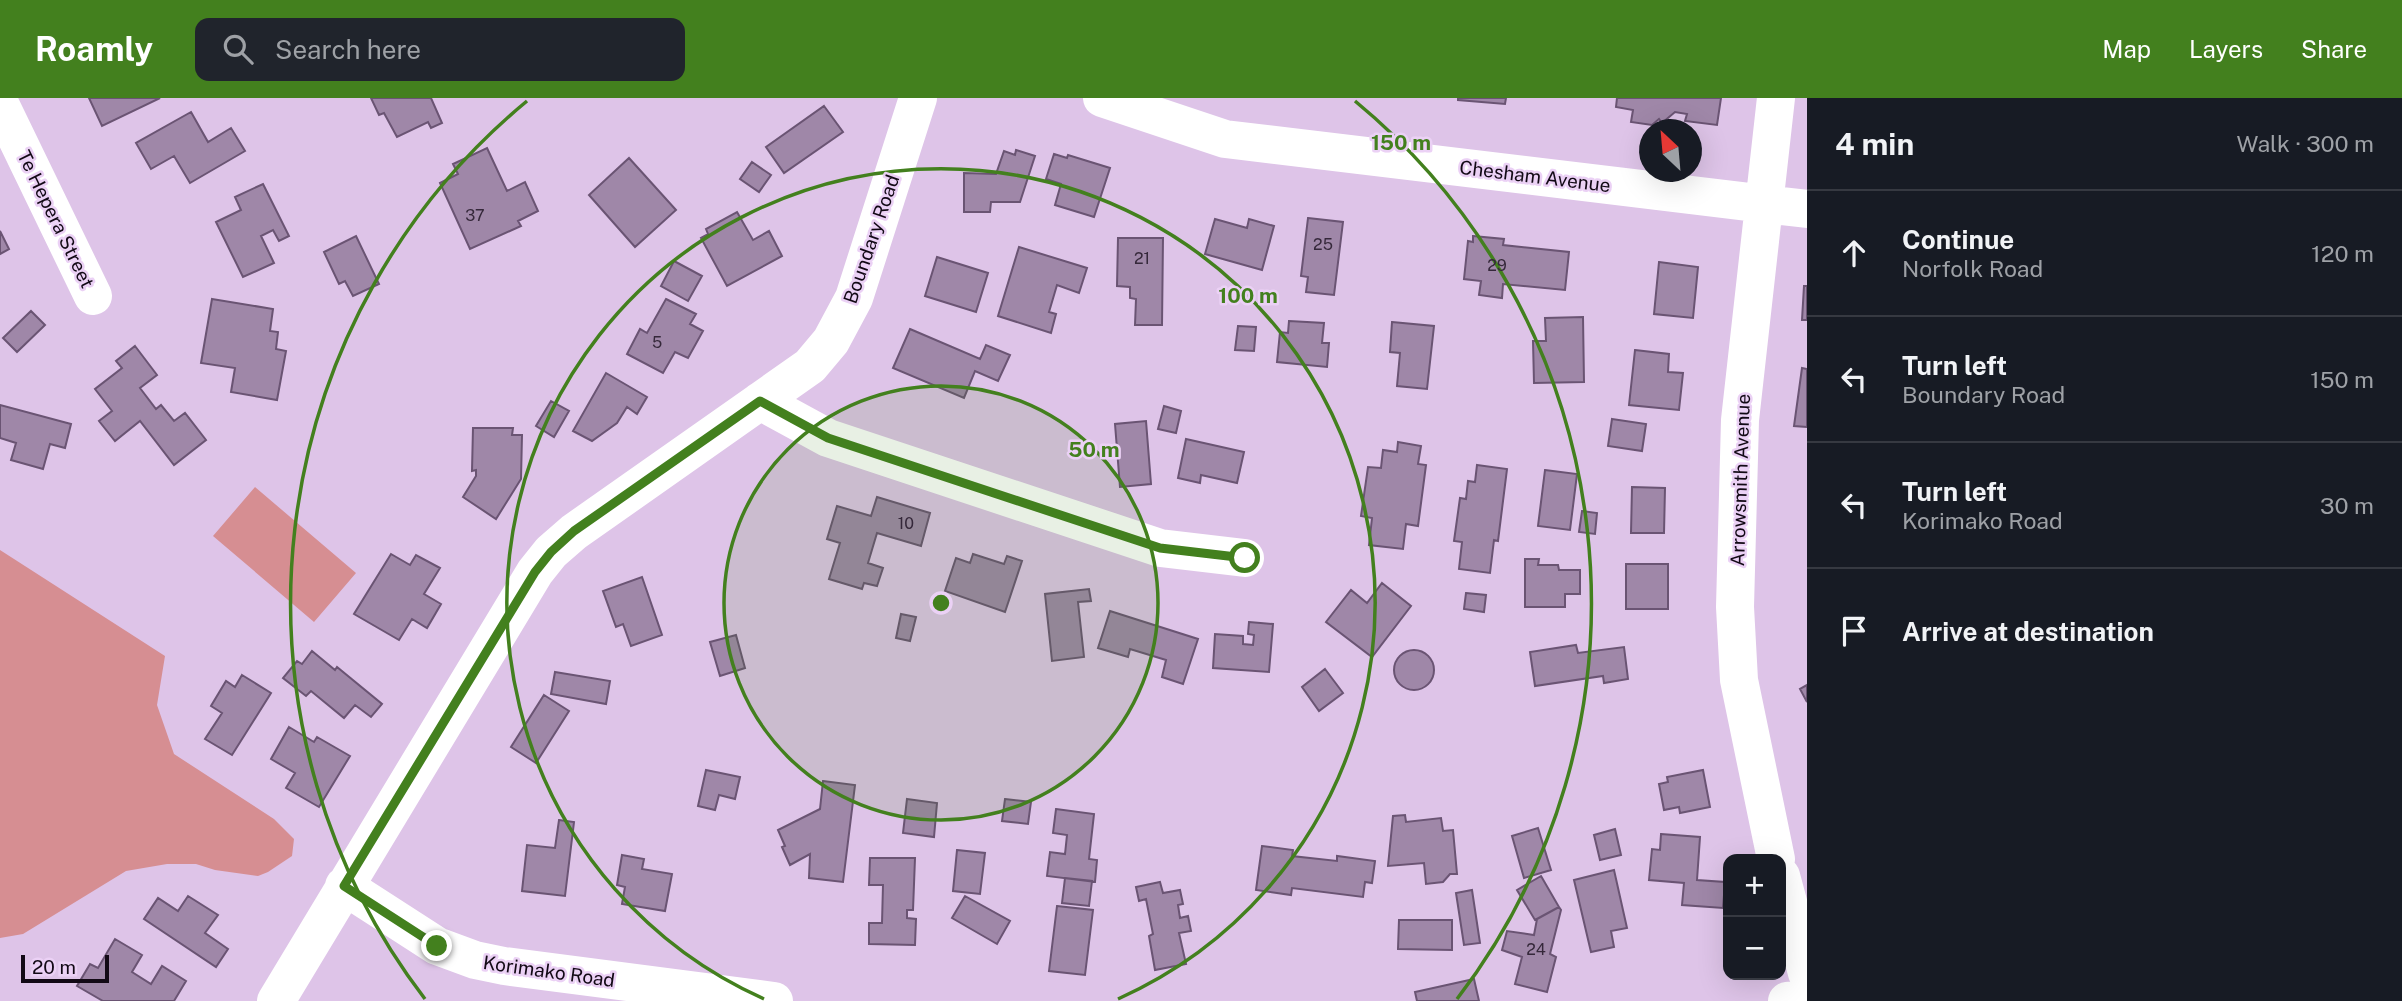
<!DOCTYPE html>
<meta charset="utf-8">
<style>
:root{--surface:#171b24;--page:#20242c;--text:#f1f3f6;--muted:#9ea1a6;--line:#363941;--accent:#43801e}
body{margin:0;font-family:"Public Sans",sans-serif;background:var(--page);color:var(--text)}
.controls{position:absolute;right:21px;bottom:21px;display:grid;overflow:hidden;border-radius:14px;box-shadow:0 7px 28px #0002}
.controls button{width:63px;height:63px;display:grid;place-items:center;padding:0;border:0;border-bottom:2px solid var(--line);background:var(--surface);color:var(--text);font:35px sans-serif}
.compass{position:absolute;left:1639px;top:21px;width:63px;height:63px;border-radius:50%;background:var(--surface);box-shadow:0 7px 28px #0002;rotate:334deg}
.scale{position:absolute;left:21px;bottom:18px;width:88px;box-sizing:border-box;padding-left:7px;border:4px solid #120915;border-top:0;font-size:19px;line-height:24px;white-space:nowrap;color:#120915;-webkit-text-stroke:5px #ebd1f5;paint-order:stroke}
.stop{position:absolute;width:21px;height:21px;margin:-16px;border:5px solid #43801e;border-radius:50%;background:#fff}
.stop.end{background:#43801e;border-color:#fff;box-shadow:0 2px 7px #0008}
.list{margin:0;padding:0;list-style:none}
h2{display:flex;justify-content:space-between;align-items:center;height:91px;margin:0;padding:0 28px;font-size:30px}
h2 small{font-size:23px;font-weight:400;color:var(--muted)}
.list li{display:grid;grid-template-columns:46px 1fr auto;gap:21px;align-items:center;box-sizing:border-box;height:126px;padding:0 28px;border-top:2px solid var(--line)}
.list b{display:block;font-size:26px;white-space:nowrap}
.list p{margin:0;font-size:23px;white-space:nowrap;color:var(--muted)}
.list em{font-size:23px;font-style:normal;color:var(--muted)}
.icon{flex:none;width:38px;height:38px;fill:none;stroke:currentColor;stroke-width:2;stroke-linecap:round;stroke-linejoin:round}
.map{position:relative;flex:none;width:1807px;height:903px;overflow:hidden}
header{display:flex;align-items:center;gap:42px;box-sizing:border-box;height:98px;padding:0 35px;background:var(--accent);color:#fff}
header strong{font-size:33px}
nav{display:flex;gap:38px;margin-inline-start:auto;font-size:24px}
.search{width:490px;height:63px;background:var(--page);display:flex;align-items:center;gap:18px;box-sizing:border-box;padding:0 24px;border-radius:14px;color:var(--muted);font-size:26px}
main{display:flex}
aside{flex:1;background:var(--surface)}
.map>svg:first-child{display:block}
.green{fill:#d68e92}
.building{fill:#9f87a8;stroke:#6a5473;stroke-width:2}
.lines{fill:none;stroke-linecap:round;stroke-linejoin:round}
.minor{stroke:#fff;stroke-width:38}
.route{stroke:#43801e;stroke-width:9}
.ring{fill:none;stroke:#43801e;stroke-width:3.5}
.labels{text-anchor:middle;stroke-width:5;stroke-linejoin:round;paint-order:stroke}
.number-label{font-size:16px;fill:#35283a}
.street-label{font-size:19px;fill:#120915;stroke:#ebd1f5}
.centre{fill:#43801e;stroke:#ebd1f5;stroke-width:3.5}
.ring-label{font-size:21px;text-anchor:middle;font-weight:bold;fill:#43801e;stroke:#ebd1f5;stroke-width:5;stroke-linejoin:round;paint-order:stroke}
</style>
<header>
<strong>Roamly</strong>
<div class="search"><svg class="icon" aria-label="search" viewBox="0 0 24 24"><circle cx="10" cy="10" r="6"/><path d="M15 15l6 6"/></svg>Search here</div>
<nav><a>Map</a><a>Layers</a><a>Share</a></nav>
</header>
<main>
<div class="map">
<svg width="1807" height="903" viewBox="0 0 1807 903">
<rect width="100%" height="100%" fill="#dec4e8"/>
<path class="green" d="M255 389 356 475 314 524 213 438Z
M0 452 165 558 157 607 174 656 274 721 294 741 292 758 268 774 258 778 215 772 196 766H167L126 773 23 836 0 840Z"/>
<path class="building" d="M89 0H160L102 28Z
M371 0H431L442 25 431 30 428 24 397 39 384 15 379 17Z
M1458 0H1506L1505 6 1458 2Z
M1617 0H1721L1717 27 1685 23 1687 16 1675 14 1662 25 1659 21 1652 27 1631 24 1633 12 1616 9Z
M824 8 843 34 784 75 766 49Z
M191 14 208 44 231 30 245 53 190 85 174 58 151 71 136 45Z
M487 50 507 93 525 84 538 113 518 123 521 128 470 151 440 85 458 76 453 66Z
M1016 52 1035 58 1020 104H991L990 114H964V75L996 76 1004 53 1015 57Z
M1054 56 1067 60 1068 57 1110 70 1094 119 1055 107 1061 86 1046 81Z
M629 60 676 112 635 149 589 97Z
M752 64 771 77 759 94 740 81Z
M263 86 289 138 279 143 273 132 261 138 274 165 243 179 216 124 241 112 235 99Z
M737 114 753 142 769 133 782 158 727 188 701 140 708 136 706 131Z
M1308 120 1343 124 1334 197 1306 194 1308 179 1301 178Z
M1215 121 1247 130 1249 121 1274 128 1262 172 1205 156Z
M0 133 9 151 0 156Z
M356 138 379 186 353 198 345 183 339 186 324 154Z
M1473 138 1504 141 1503 147 1569 154 1565 192 1503 186 1502 200 1479 197 1481 183 1464 181 1468 143 1473 144Z
M1118 140H1163L1162 227H1135L1136 201 1130 200V189L1117 188Z
M1019 149 1087 170 1079 195 1057 187 1049 214 1056 216 1051 235 998 218Z
M937 159 988 175 976 214 925 198Z
M674 163 702 178 688 203 661 188Z
M1659 164 1698 169 1693 220 1654 216Z
M1804 188H1807V222H1802Z
M212 201 273 211 270 233 278 234 276 251 286 253 277 302 231 294 235 270 201 265Z
M666 201 696 216 690 226 703 233 688 260 675 254 663 275 627 256 640 231 647 235Z
M31 213 45 227 17 254 3 240Z
M1583 219 1584 284 1534 285 1533 243H1546L1545 220Z
M1289 223 1324 225 1322 245H1329L1327 269 1277 264 1280 234 1288 235Z
M1392 224 1434 228 1427 291 1397 288 1400 255 1390 254Z
M1238 228 1256 229 1254 253 1235 252Z
M910 231 980 261 986 247 1010 257 998 283 975 273 964 300 893 270Z
M135 248 157 277 140 290 156 311 161 307 174 323 185 315 206 342 174 367 140 323 115 343 99 323 112 313 95 291 122 270 116 263Z
M1635 252 1669 256 1668 274 1683 275 1679 312 1629 307Z
M1802 270 1807 271V329L1794 328Z
M606 275 647 299 637 316 627 309 617 325 592 343 573 333Z
M551 303 569 313 554 339 536 328Z
M0 307 71 326 65 350 50 346 43 371 11 362 16 345 0 340Z
M1164 308 1181 313 1176 335 1158 331Z
M1612 321 1646 326 1642 353 1608 348Z
M1146 323 1151 386 1120 389 1115 326Z
M473 330H513L512 337H522L521 381 496 421 463 399 476 378V372L472 373Z
M1186 341 1244 354 1237 385 1201 377 1200 385 1178 380Z
M1398 344 1421 348 1418 366 1426 367 1418 428 1406 426 1403 451 1369 447 1372 420 1361 418 1368 369 1381 370 1383 352 1397 354Z
M1477 367 1507 371 1498 443 1494 442 1490 475 1459 471 1462 444 1454 443 1460 400 1466 401 1468 383 1475 384Z
M1545 372 1577 376 1570 432 1538 428Z
M1632 389 1665 390 1664 435H1631Z
M877 399 930 415 921 448 877 435 868 465 883 470 877 488 864 485 862 491 829 481 840 445 827 441 837 408 871 418Z
M1582 413 1597 415 1595 436 1579 434Z
M391 456 410 467 416 457 440 470 424 496 441 506 427 530 412 521 399 542 354 516Z
M973 456 1004 466 1007 458 1022 463 1005 514 945 493 956 460 970 465Z
M1525 461H1539L1538 467H1558L1559 472H1580V496H1565V509H1525Z
M1626 466H1668V511H1626Z
M642 479 662 537 631 548 623 526 616 529 603 493Z
M1382 485 1411 508 1372 559 1326 524 1351 492 1367 505Z
M1089 491 1091 503 1078 504 1084 559 1052 563 1045 496Z
M1466 495 1486 497 1484 514 1464 511Z
M1110 513 1198 541 1183 586 1162 579 1166 562 1130 551 1128 559 1098 550Z
M901 516 916 519 910 543 896 540Z
M1249 524 1273 526 1269 574 1213 570 1215 536 1243 538V546L1253 547 1254 537 1248 536Z
M736 537 745 570 720 578 710 544Z
M1576 547 1578 555 1624 549 1628 581 1604 585 1603 578 1535 588 1530 554Z
M1394 572a20 20 0 1 1 40 0a20 20 0 1 1-40 0Z
M312 553 335 572 337 569 382 606 371 619 355 607 344 620 311 593 306 598 283 580 297 563 302 566Z
M1325 571 1343 595 1319 613 1302 589Z
M555 574 610 583 606 606 551 596Z
M242 577 271 595 232 657 205 641 222 615 211 608 226 583 235 589Z
M1807 587V604L1800 591Z
M544 597 569 613 536 665 511 649Z
M289 629 314 644 317 639 350 658 319 709 286 690 295 675 271 661Z
M706 672 740 679 735 701 719 697 715 712 698 708Z
M1703 672 1710 709 1680 715 1679 709 1664 712 1659 686 1668 684 1667 679Z
M823 683 855 687 843 784 809 780 810 756 790 767 782 749 785 748 778 732 820 711Z
M907 701 937 705 934 739 903 735Z
M1005 701 1031 704 1028 726 1002 723Z
M1056 711 1094 716 1089 761 1097 762 1095 784 1047 778 1050 754 1065 756 1067 737 1053 735Z
M1405 717 1406 724 1441 720 1443 733 1453 732 1457 776H1450L1443 784 1426 786 1424 765 1388 768 1393 718Z
M559 722 574 724 565 798 522 793 527 747 555 750Z
M1538 730 1551 772 1524 780 1512 738Z
M1615 731 1621 757 1600 762 1594 737Z
M1661 736 1700 739 1697 782 1725 784 1723 810 1682 807 1684 785 1649 782 1652 751 1660 752Z
M1262 748 1293 752 1292 758 1337 763V758L1375 763 1372 785 1365 784 1363 799 1292 790 1291 797 1256 792Z
M957 752 985 755 980 796 953 793Z
M622 757 644 761 642 771 672 776 665 813 622 806 625 789 617 787Z
M870 760H915L913 812H907V820L916 821 915 847 869 846V825H882L883 787H869Z
M1614 772 1627 830 1611 833 1614 849 1591 854 1574 782Z
M1541 778 1559 809 1535 822 1517 792Z
M1065 780 1092 783 1089 808 1062 805Z
M1160 784 1163 795 1180 792 1183 806 1178 807 1180 820 1188 818 1191 833 1179 835 1186 866 1155 872 1149 838 1153 836 1146 801 1139 803 1136 789Z
M1472 792 1480 845 1464 847 1456 795Z
M188 798 218 817 205 835 228 851 216 869 144 821 158 800 178 813Z
M965 798 1010 823 997 846 952 820Z
M1057 808 1093 812 1085 877 1049 873Z
M1559 809 1561 812 1550 856 1556 859 1547 894 1515 886 1522 859 1502 852 1507 833 1534 837 1537 821Z
M1399 822H1452V852L1398 851Z
M115 841 142 857 132 874 151 886 162 868 186 883 174 903H103L77 888 90 866 98 870Z
M1474 881 1479 903H1417L1415 894Z"/>
<g class="lines">
<path class="minor" d="M1102 0 1225 41 1807 111
M1776 0 1740 322 1735 509 1739 582 1776 761
M0 6 93 198
M760 303 828 340 1160 450 1245 460
M1781 778 1807 875
M344 788 437 848 475 862 504 868 774 903
M276 903 535 474 551 454 574 434 810 268 831 243 854 200 918 0
M1787 903 1807 901"/>
</g>
<g class="lines">
<path class="route" d="M437 848 344 788 535 474 551 454 574 433 760 303 828 340 1160 450 1245 460"/>
</g>
<circle cx="941" cy="505" r="217" fill="#43801e" fill-opacity=".12"/>
<g class="ring">
<circle cx="941" cy="505" r="217"/>
<path d="M764 901A434 434 0 1 1 1118 901"/>
<path d="M425 901A651 651 0 0 1 527 3M1355 3A651 651 0 0 1 1457 901"/>
</g>
<g class="labels">
<g class="number-label">
<text x="475" y="123">37</text>
<text x="1323" y="152">25</text>
<text x="1142" y="166">21</text>
<text x="1497" y="173">29</text>
<text x="657" y="250">5</text>
<text x="906" y="431">10</text>
<text x="1536" y="857">24</text>
</g>
<g class="street-label">
<text transform="translate(1535 78) rotate(7)" y="7">Chesham Avenue</text>
<text transform="translate(56 121) rotate(64)" y="7">Te Hepera Street</text>
<text transform="translate(871 141) rotate(-71)" y="7">Boundary Road</text>
<text transform="translate(1740 382) rotate(-88)" y="7">Arrowsmith Avenue</text>
<text transform="translate(549 873) rotate(8)" y="7">Korimako Road</text>
</g>
</g>
<circle cx="941" cy="505" r="10" class="centre"/>
<g class="ring-label">
<text x="1401" y="52">150 m</text>
<text x="1248" y="205">100 m</text>
<text x="1094" y="359">50 m</text>
</g>
</svg>
<div class="controls">
<button>+</button>
<button>−</button>
</div>
<svg class="compass" viewBox="-18 -18 36 36"><path d="M0-13l5 13h-10z" fill="#e53935"/><path d="M0 13l5-13h-10z" fill="#9ea1a6"/></svg>
<div class="scale">20 m</div>
<div class="stop" style="left:1245px;top:460px"></div>
<div class="stop end" style="left:437px;top:848px"></div>
</div>
<aside>
<h2>4 min<small>Walk · 300 m</small></h2>
<ul class="list">
<li><svg class="icon" aria-label="ahead" viewBox="0 0 24 24"><path d="M12 20V5M6 11l6-6 6 6"/></svg><div><b>Continue</b><p>Norfolk Road</p></div><em>120 m</em></li>
<li><svg class="icon" aria-label="left" viewBox="0 0 24 24"><path d="M17 20v-9H6M10 6l-5 5 5 5"/></svg><div><b>Turn left</b><p>Boundary Road</p></div><em>150 m</em></li>
<li><svg class="icon" aria-label="left" viewBox="0 0 24 24"><path d="M17 20v-9H6M10 6l-5 5 5 5"/></svg><div><b>Turn left</b><p>Korimako Road</p></div><em>30 m</em></li>
<li><svg class="icon" aria-label="arrive" viewBox="0 0 24 24"><path d="M6 21V4h12l-3 4 3 4H6"/></svg><div><b>Arrive at destination</b></div></li>
</ul>
</aside>
</main>
